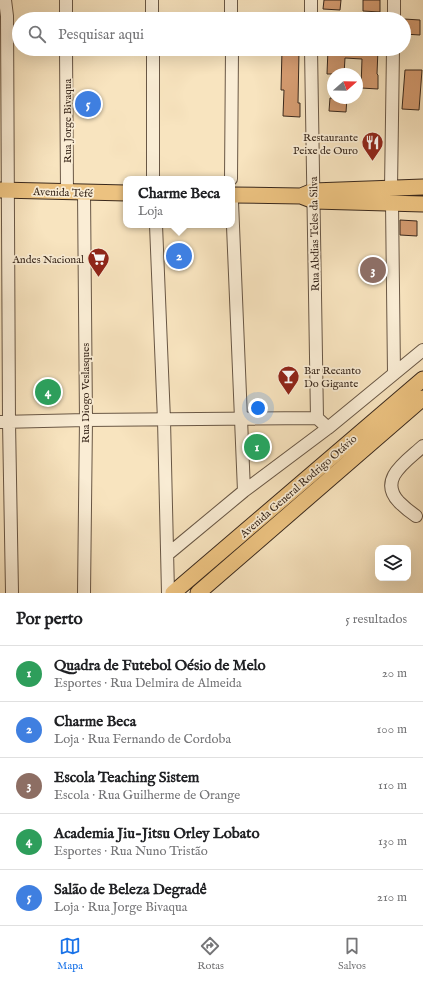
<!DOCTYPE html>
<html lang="pt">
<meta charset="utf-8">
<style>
:root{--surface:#fff;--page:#f2f2f2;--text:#202124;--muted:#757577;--line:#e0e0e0;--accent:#1a73e8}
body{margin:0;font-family:"IM FELL English",serif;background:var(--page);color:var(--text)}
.controls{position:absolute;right:12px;bottom:12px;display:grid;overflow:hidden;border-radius:8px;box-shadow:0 4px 16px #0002}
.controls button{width:36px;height:36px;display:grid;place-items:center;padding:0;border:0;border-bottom:1px solid var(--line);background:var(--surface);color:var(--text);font:20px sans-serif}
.compass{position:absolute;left:327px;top:68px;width:36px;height:36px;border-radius:50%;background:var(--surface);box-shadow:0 4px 16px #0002;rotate:70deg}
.you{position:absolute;left:258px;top:408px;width:14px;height:14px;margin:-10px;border:3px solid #fff;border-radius:50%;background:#1a73e8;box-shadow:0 0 0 6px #1a73e833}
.badge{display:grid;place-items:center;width:26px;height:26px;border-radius:50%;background:var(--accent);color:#fff;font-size:13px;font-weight:700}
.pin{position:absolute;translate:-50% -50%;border:2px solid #fff;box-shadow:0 1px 4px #0006}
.popup{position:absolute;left:123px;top:176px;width:112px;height:52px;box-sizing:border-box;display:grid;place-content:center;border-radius:8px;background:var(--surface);filter:drop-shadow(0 1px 3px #0005);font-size:13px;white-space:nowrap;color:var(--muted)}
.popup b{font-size:15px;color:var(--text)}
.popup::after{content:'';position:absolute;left:50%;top:100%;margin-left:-8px;border:8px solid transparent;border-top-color:var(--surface)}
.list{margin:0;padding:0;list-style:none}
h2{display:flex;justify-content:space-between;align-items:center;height:52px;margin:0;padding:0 16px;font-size:17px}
h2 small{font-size:13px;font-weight:400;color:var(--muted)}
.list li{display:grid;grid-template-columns:26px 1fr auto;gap:12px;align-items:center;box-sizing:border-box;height:56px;padding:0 16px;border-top:1px solid var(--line)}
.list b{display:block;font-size:15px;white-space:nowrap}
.list p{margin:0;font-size:13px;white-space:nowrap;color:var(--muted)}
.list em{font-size:13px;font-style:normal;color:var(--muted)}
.icon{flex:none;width:22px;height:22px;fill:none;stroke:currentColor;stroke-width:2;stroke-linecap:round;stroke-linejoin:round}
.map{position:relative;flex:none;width:423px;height:593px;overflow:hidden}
.search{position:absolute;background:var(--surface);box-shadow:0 4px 16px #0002;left:12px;right:12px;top:12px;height:44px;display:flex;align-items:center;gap:10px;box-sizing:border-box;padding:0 14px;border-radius:22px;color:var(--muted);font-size:15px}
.sheet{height:332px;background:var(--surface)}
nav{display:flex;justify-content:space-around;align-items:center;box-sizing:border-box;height:56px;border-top:1px solid var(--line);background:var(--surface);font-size:11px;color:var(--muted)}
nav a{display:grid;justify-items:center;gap:2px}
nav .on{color:var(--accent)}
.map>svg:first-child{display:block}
.building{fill:#d49b70;stroke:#39281c}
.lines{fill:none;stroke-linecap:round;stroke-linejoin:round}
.minor-casing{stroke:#695745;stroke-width:14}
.major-casing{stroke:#39281c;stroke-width:17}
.minor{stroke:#faedd5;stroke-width:12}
.major{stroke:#ecc280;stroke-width:15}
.labels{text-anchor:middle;stroke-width:3.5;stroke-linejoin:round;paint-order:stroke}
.street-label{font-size:11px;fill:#39281c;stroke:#faedd5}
.poi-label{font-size:11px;fill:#39281c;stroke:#faedd5;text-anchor:end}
</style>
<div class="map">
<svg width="423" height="593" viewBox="0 0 423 593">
<rect width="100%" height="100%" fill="#f8e4bf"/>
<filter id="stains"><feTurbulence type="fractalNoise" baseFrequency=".005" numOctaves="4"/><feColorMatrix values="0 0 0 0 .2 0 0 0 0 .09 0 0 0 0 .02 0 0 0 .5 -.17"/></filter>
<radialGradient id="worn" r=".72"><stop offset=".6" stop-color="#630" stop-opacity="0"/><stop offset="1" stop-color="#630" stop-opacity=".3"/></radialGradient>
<path class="building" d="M324 0H341L340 10 323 9Z
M363 0H380V12L363 11Z
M404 19 420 20V35L404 34Z
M328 49H378L377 74 378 75V89L361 88 362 59 345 58 344 74H327Z
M282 50 299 51 298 103H300V117L283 116 284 90H281Z
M405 70H422L419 110 402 109Z
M330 98H347L346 112 329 111Z
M400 220 417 221V236L400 235Z"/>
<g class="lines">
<defs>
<path id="minor" d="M5 0 7 16 9 422 12 592
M66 0V19
M152 0V19
M231 0V19
M311 19V0
M394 19V0
M66 49 67 192
M153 49V179
M311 49 317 418
M231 179 232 49
M391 188 393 49
M84 193 86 420 84 593
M232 202 244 491
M392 203 394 373
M156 225 164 420 168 593
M0 422 86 420 317 418 328 428
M416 516C410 512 404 507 399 502 377 479 407 461 423 446
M168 554 244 491 328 428 423 350"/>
<path id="major" d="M0 190 126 193
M232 195 301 196 313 191 423 187
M301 196 314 201 423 204
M173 593 423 379
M198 593 423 398"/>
</defs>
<use href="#minor" class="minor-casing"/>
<use href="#major" class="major-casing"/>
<use href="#minor" class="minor"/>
<use href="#major" class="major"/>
</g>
<defs>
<symbol id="restaurant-pin" viewBox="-11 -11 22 30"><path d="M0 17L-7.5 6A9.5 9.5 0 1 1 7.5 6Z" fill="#8f2418" stroke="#faedd5"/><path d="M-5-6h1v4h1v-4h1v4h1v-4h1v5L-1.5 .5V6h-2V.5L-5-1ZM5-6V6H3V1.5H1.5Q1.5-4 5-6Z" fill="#fff"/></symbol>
<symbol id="supermarket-pin" viewBox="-11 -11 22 30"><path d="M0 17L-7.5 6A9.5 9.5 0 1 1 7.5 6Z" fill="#8f2418" stroke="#faedd5"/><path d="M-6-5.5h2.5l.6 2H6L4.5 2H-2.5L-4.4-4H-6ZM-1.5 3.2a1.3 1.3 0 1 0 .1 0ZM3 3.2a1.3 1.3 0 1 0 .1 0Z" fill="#fff"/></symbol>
<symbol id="bar-pin" viewBox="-11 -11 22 30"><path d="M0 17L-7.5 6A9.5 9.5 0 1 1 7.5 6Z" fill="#8f2418" stroke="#faedd5"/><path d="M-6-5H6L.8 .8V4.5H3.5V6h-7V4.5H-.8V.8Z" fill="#fff"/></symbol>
</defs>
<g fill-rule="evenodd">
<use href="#restaurant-pin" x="360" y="130" width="25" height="34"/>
<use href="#supermarket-pin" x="86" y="246" width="25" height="34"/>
<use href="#bar-pin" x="276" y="364" width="25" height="34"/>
</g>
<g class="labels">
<g class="street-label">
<text transform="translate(67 121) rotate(-90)" y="4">Rua Jorge Bivaqua</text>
<text transform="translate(63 192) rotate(2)" y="4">Avenida Tefé</text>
<text transform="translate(314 234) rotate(-91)" y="4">Rua Abdias Teles da Silva</text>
<text transform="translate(85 393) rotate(-90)" y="4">Rua Diogo Veslasques</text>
<text transform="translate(298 486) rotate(-41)" y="4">Avenida General Rodrigo Otávio</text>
</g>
<g class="poi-label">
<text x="358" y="141">Restaurante<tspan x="358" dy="13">Peixe de Ouro</tspan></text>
<text x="84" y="263">Andes Nacional</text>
<text x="304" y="374" text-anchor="start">Bar Recanto<tspan x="304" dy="13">Do Gigante</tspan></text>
</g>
</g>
<rect width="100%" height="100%" filter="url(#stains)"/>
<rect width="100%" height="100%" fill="url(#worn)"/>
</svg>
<div class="controls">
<button><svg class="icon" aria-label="layers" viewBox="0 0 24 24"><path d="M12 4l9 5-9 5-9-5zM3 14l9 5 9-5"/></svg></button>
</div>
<svg class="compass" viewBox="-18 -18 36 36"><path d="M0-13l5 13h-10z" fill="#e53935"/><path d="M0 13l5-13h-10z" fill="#757577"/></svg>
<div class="you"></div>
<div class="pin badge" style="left:257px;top:447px;background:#2e9e5b">1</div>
<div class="pin badge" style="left:179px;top:256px;background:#3f7fe0">2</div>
<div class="popup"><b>Charme Beca</b>Loja</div>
<div class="pin badge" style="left:373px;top:270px;background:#8d6e63">3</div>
<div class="pin badge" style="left:48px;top:392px;background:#2e9e5b">4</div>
<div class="pin badge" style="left:88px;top:104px;background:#3f7fe0">5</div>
<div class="search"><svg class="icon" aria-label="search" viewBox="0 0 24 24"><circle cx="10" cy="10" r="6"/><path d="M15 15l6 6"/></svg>Pesquisar aqui</div>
</div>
<section class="sheet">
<h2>Por perto<small>5 resultados</small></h2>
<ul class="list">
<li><span class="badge" style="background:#2e9e5b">1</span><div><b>Quadra de Futebol Oésio de Melo</b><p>Esportes · Rua Delmira de Almeida</p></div><em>20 m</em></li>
<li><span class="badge" style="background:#3f7fe0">2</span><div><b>Charme Beca</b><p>Loja · Rua Fernando de Cordoba</p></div><em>100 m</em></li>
<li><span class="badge" style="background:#8d6e63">3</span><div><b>Escola Teaching Sistem</b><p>Escola · Rua Guilherme de Orange</p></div><em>110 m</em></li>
<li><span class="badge" style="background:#2e9e5b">4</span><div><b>Academia Jiu-Jitsu Orley Lobato</b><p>Esportes · Rua Nuno Tristão</p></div><em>130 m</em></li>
<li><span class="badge" style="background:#3f7fe0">5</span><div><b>Salão de Beleza Degradê</b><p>Loja · Rua Jorge Bivaqua</p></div><em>210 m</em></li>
</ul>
</section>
<nav>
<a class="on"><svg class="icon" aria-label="map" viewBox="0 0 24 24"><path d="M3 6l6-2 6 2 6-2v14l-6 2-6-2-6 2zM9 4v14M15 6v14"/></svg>Mapa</a>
<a><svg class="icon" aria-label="directions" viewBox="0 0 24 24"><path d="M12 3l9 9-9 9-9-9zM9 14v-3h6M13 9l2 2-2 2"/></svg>Rotas</a>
<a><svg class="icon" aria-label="saved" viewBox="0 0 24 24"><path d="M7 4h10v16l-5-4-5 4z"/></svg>Salvos</a>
</nav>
